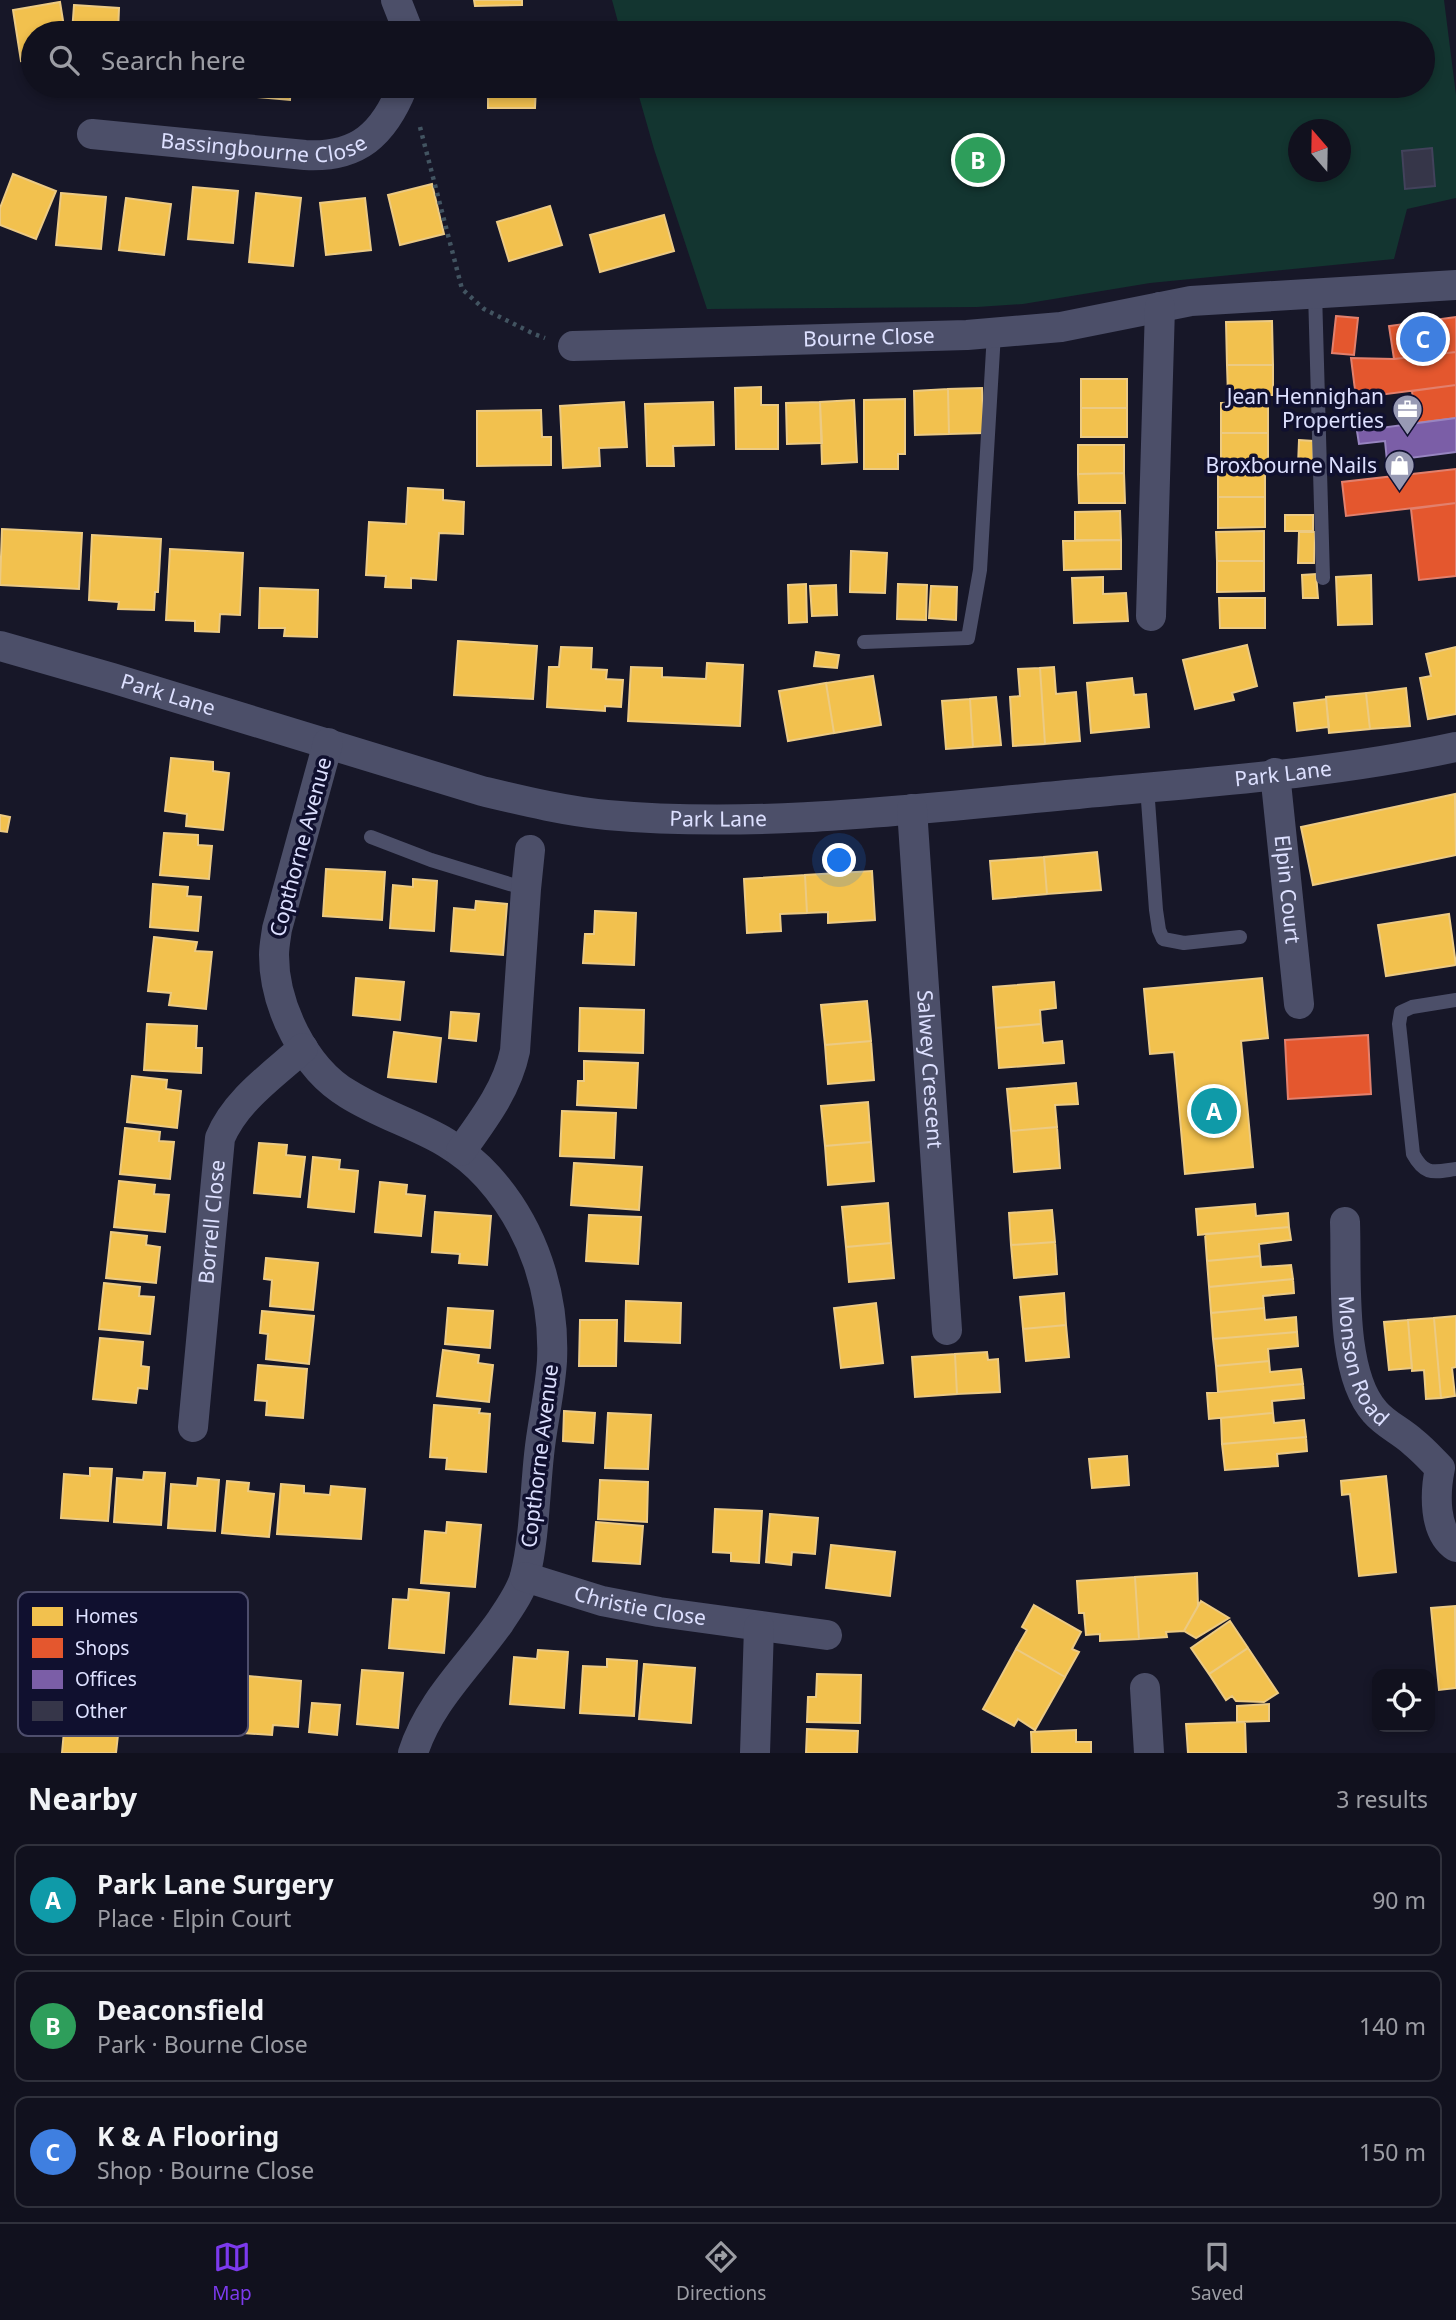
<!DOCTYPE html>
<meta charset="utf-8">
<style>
:root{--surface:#11111e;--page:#1e1f2b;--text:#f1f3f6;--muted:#9c9da4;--line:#30313c;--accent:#7c3aed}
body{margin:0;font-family:"Noto Sans",sans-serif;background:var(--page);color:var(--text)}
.controls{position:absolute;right:21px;bottom:21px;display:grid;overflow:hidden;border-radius:14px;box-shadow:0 4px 10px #0003}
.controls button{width:63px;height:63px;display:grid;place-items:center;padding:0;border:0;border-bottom:2px solid var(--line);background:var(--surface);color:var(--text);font:35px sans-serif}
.compass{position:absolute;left:1288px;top:119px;width:63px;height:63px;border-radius:50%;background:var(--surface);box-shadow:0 4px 10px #0003;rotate:340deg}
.you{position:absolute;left:840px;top:861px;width:24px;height:24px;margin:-18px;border:5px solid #fff;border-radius:50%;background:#1a73e8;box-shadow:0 0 0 10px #1a73e833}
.badge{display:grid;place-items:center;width:46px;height:46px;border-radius:50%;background:var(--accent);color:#fff;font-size:23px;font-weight:700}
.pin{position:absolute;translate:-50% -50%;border:4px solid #fff;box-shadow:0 2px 7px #0006}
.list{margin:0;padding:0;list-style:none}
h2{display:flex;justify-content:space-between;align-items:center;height:91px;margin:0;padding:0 28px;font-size:30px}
h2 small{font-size:23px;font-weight:400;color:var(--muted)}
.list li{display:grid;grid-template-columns:46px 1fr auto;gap:21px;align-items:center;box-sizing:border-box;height:112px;margin:0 14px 14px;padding:0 14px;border:2px solid var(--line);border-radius:14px}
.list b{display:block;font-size:26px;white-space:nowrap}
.list p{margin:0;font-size:23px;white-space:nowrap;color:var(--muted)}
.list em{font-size:23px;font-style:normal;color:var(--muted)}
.icon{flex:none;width:38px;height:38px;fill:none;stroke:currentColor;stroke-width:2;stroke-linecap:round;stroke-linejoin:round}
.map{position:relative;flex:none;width:1456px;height:1753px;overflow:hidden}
.search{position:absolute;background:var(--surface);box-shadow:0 4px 10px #0003;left:21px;right:21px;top:21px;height:77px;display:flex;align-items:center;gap:18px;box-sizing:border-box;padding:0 24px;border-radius:38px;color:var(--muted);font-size:26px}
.sheet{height:469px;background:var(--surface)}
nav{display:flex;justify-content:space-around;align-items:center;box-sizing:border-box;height:98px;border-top:2px solid var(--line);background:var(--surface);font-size:19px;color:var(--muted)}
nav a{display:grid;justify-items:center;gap:4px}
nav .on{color:var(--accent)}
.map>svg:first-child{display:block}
.park{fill:#133530;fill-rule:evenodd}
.homes{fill:#f2c14e;stroke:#ecca83;stroke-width:2}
.shops{fill:#e4572e;stroke:#e2806d;stroke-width:2}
.offices{fill:#7b5ea7;stroke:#9885c1;stroke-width:2}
.building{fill:#363649;stroke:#42425b;stroke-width:2}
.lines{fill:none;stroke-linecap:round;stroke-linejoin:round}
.path{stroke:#425461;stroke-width:4.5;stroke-dasharray:3.5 5;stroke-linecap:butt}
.lane{stroke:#4c4f69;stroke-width:14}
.street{stroke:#4c4f69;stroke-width:30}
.labels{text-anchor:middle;stroke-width:7;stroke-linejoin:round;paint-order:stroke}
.street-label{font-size:21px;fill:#dde0ff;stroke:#10102f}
.poi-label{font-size:21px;fill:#dde0ff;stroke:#10102f;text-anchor:end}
.key{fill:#10102f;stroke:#4e4e6d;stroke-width:2}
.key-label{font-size:19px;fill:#dde0ff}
</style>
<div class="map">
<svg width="1456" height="1753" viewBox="0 0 1456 1753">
<rect width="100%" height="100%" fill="#171728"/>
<path class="park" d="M612 0H1444L1456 95V198L1407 209 1394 259 1150 283 1023 304 977 307 707 309 654 149 636 86H1423V33H621ZM1298 130H1340V172H1298Z"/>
<path class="homes" d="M474 0H522V5L475 6Z
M60 2 65 33H33V59L21 61 13 10Z
M74 5 119 8 118 33H72Z
M140 25 212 31V33H139Z
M212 86H291L290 100 212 93Z
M301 86H356V92L301 88Z
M488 86H536L535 108H488Z
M13 174 56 191 36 239 0 225V208Z
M432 184 444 234 400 245 388 195Z
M193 187 238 191 233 243 188 239Z
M61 193 106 197 101 249 56 245Z
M256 193 301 198 293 266 249 262Z
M126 198 171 204 164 255 119 250Z
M365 198 371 250 326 255 320 203Z
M550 206 562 245 509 261 497 222Z
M664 215 674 251 600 272 590 235Z
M1272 321 1273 365H1227L1226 322Z
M1227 365H1273V395H1228Z
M1081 379H1127V408H1081Z
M761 387V405H778V449H736L735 388Z
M982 388 984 433 949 434 948 389Z
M948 389 949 434 915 435 914 391Z
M905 399V454H898V469H864V400Z
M854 400 857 462 822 464 820 402Z
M624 402 627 447 599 448 600 466 563 468 560 406Z
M713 402 714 445 673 446 674 466H647L645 404Z
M820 402 822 443 787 444 786 403Z
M1268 402V433H1221V403Z
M1081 408H1127V437H1081Z
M541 410 542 437H551V465L477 466V411Z
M1221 433H1268V462L1221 463Z
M1299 440 1313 441V466H1298Z
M1078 445H1124V473L1078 474Z
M1218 467H1265V497H1218Z
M1124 473 1125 503H1079L1078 474Z
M408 488 443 490V500L464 502 463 534 439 533 436 580 411 578V588L385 587 386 576 366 575 369 522 406 524Z
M1218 497H1265V527L1218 528Z
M1120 511 1121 540H1075V512Z
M1285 515H1313V531H1285Z
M2 529 82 533 79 589 0 585Z
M1264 531V561H1217L1216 532Z
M1299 532H1315L1314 563H1298Z
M92 535 161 539 158 592H155L154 610 118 609 119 602 89 600Z
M1121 540V569L1064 570 1063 541Z
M170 549 243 553 240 615 220 614 219 632 195 631V621L166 620Z
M851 551 887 553 885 593 850 592Z
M1217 561H1264V591L1217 592Z
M1316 574 1318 598H1303L1302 575Z
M1371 575 1372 624 1338 625 1336 577Z
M1103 577V594L1126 593 1128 621 1074 623 1072 578Z
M806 584 807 622 789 623 788 585Z
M898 584 927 585 926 620 897 619Z
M836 585 837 615 812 616 810 586Z
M931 586 957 587 956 620 929 618Z
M260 588 318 590 317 637 284 636 285 628H259Z
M1219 598H1265V628H1220Z
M458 641 537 646 533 699 454 695Z
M1247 645 1257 686 1232 693 1234 700 1195 709 1183 660Z
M561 647 592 648 591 669 607 670 606 679 623 680 621 707 605 706V711L547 707 549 667H559Z
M1456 647V714L1428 719 1420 678 1431 676 1426 654Z
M816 652 839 655 837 668 814 666Z
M707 663 743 665 740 726 628 721 631 667 662 668V677L706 679Z
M1054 667 1056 694 1076 692 1080 741 1045 744 1040 668Z
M1040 668 1045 744 1013 746 1010 697 1020 696 1018 669Z
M873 676 881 725 834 733 826 683Z
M1132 678 1134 695 1146 694 1149 727 1091 733 1087 683Z
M826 683 834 733 788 741 779 691Z
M1406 688 1410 726 1370 729 1366 693Z
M1366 693 1370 729 1329 733 1326 697Z
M996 697 1001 745 973 747 970 699Z
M970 699 973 747 946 749 942 701Z
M1326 699 1329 727 1297 731 1294 703Z
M171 758 213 762V771L229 773 223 830 186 826 187 814 165 811Z
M1455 794 1456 855 1313 885 1301 827Z
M0 815 10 817 7 832 0 831Z
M164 833 198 835V845L212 846 209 879 160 875Z
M1097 852 1101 890 1047 894 1044 857Z
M1044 857 1047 894 993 899 990 861Z
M326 869 385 872 382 920 323 916Z
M872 871 875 920 828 923V912L807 913 805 875Z
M805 875 807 913 780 914 781 931 747 933 744 879Z
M413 879 437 881 434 931 390 928 393 885 413 887Z
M153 884 188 887 187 896 201 897 198 931 150 927Z
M476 901 507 904 503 955 451 951 454 908 475 910Z
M595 911 636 913 634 965 583 963 585 934H594Z
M1449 914 1456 965 1386 976 1378 925Z
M154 937 197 942 195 951 212 952 206 1009 169 1005 171 993 148 991Z
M356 978 404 982 400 1020 353 1015Z
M1262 978 1268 1038 1241 1041 1253 1167 1185 1174 1174 1052 1150 1054 1144 989Z
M1054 982 1056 1008 1040 1010 1041 1024 996 1028 993 987Z
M867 1001 871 1041 825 1045 821 1005Z
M580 1008 644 1010 643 1053 579 1051Z
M451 1012 479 1014 476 1041 449 1038Z
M147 1024 197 1026 196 1048H202L201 1073 144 1070Z
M1041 1024 1043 1043 1062 1041 1064 1063 999 1068 996 1028Z
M394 1032 441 1038 436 1082 388 1077Z
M871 1041 874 1080 828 1084 825 1045Z
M584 1061 638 1063 636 1108 577 1105 578 1081H584Z
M132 1076 167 1080 166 1089 181 1091 177 1128 127 1122Z
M1076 1083 1078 1104 1055 1105 1057 1127 1011 1131 1007 1089Z
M868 1102 871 1142 825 1146 821 1106Z
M562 1111 616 1113 614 1158 560 1156Z
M1057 1127 1060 1168 1014 1172 1011 1131Z
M125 1128 160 1132 159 1141 174 1142 170 1179 120 1174Z
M871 1142 874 1181 828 1185 825 1146Z
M259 1143 287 1145 286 1155 305 1157 300 1197 254 1193Z
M313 1157 340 1160 339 1169 358 1171 354 1212 308 1207Z
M574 1163 642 1167 639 1210 571 1205Z
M119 1181 155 1185 154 1194 169 1195 165 1232 114 1227Z
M380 1182 407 1185 406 1194 425 1196 421 1236 375 1232Z
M888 1203 891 1243 846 1247 842 1207Z
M1255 1204 1256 1216 1288 1213 1289 1227 1198 1235 1196 1209Z
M1052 1210 1055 1242 1011 1245 1009 1213Z
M435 1212 491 1216 487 1265 459 1263 460 1254 432 1252Z
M589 1215 641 1217 638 1264 586 1261Z
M1289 1227 1291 1240 1259 1244 1260 1256 1207 1261 1205 1234Z
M111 1232 147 1236 146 1245 160 1247 156 1283 106 1278Z
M1055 1242 1057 1274 1014 1278 1011 1245Z
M891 1243 894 1278 849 1282 846 1247Z
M1260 1256 1261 1267 1291 1265 1293 1279 1209 1287 1207 1261Z
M266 1258 318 1263 313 1310 270 1306 272 1280 264 1279Z
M1293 1279 1294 1293 1263 1296 1264 1308 1211 1313 1209 1287Z
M104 1283 140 1287 139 1296 154 1297 150 1334 99 1329Z
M1064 1293 1066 1325 1023 1329 1020 1297Z
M626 1301 681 1303 680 1343 625 1341Z
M876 1303 883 1363 841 1368 834 1308Z
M448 1308 493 1311 490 1348 445 1344Z
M1264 1308 1265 1320 1296 1317 1297 1332 1213 1339 1211 1313Z
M262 1311 314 1316 309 1364 266 1359 268 1334 260 1333Z
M1456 1316V1367L1452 1368 1455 1396 1441 1398 1434 1318Z
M1434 1318 1441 1398 1426 1399 1424 1370 1412 1371 1408 1320Z
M580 1320H617L616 1366H579Z
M1408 1320 1412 1368 1389 1370 1384 1322Z
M1066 1325 1069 1357 1026 1361 1023 1329Z
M1297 1332 1298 1346 1268 1349 1269 1361 1216 1366 1213 1339Z
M100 1338 143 1342 141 1366 149 1367 147 1389 138 1388 136 1403 93 1399Z
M443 1350 479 1355 478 1363 493 1365 489 1402 437 1396Z
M987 1352 988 1360 998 1359 1000 1392 957 1394 955 1354Z
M955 1354 957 1394 915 1397 912 1357Z
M1269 1361 1270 1372 1301 1369 1303 1384 1218 1392 1216 1366Z
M258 1365 307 1369 303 1418 266 1415 267 1401 255 1400Z
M1303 1384 1304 1398 1272 1401 1273 1413 1209 1419 1207 1393Z
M434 1405 480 1409 479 1413 490 1414 486 1472 446 1469 447 1458 430 1457Z
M564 1411 595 1413 593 1443 563 1441Z
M608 1413 651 1415 648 1469 605 1468Z
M1273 1413 1274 1423 1304 1420 1306 1437 1222 1444 1221 1418Z
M1306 1437 1307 1451 1277 1454 1278 1466 1225 1470 1222 1444Z
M1127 1456 1129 1485 1092 1488 1089 1459Z
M90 1468 112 1469 108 1521 61 1518 64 1474 90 1476Z
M144 1472 165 1473 161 1525 114 1522 117 1478 143 1480Z
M1386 1476 1396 1572 1359 1576 1350 1494 1342 1495 1341 1481Z
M198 1478 219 1480 215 1531 168 1528 171 1484 197 1486Z
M600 1480 648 1482 647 1522 598 1519Z
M227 1481 249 1483 248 1491 274 1494 269 1537 222 1533Z
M281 1484 304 1486V1493L330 1495 331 1486 365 1489 361 1539 277 1534Z
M715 1509 762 1511 759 1563 731 1561V1553L713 1552Z
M770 1514 818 1518 815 1554 792 1552 791 1565 766 1562Z
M447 1522 481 1525 475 1587 421 1583 425 1531 446 1533Z
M596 1522 643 1526 640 1564 593 1561Z
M831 1545 895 1552 890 1596 826 1588Z
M1197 1573 1198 1606 1184 1631 1166 1632 1167 1637 1139 1639 1135 1577Z
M1135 1577 1139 1639 1100 1641V1634L1086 1635 1084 1613H1079L1077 1581Z
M409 1589 449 1593 444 1653 389 1648 393 1599 408 1600Z
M1201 1601 1229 1618 1196 1638 1184 1631Z
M1034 1605 1081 1632 1072 1649 1079 1652 1065 1677 1016 1649 1027 1630 1022 1627Z
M1455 1606 1456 1688 1439 1690 1431 1608Z
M1230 1621 1248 1648 1209 1674 1191 1648Z
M1248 1648 1278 1693 1264 1702 1236 1701 1232 1696 1226 1700 1209 1674Z
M1016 1649 1065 1677 1035 1730 1018 1719 1014 1726 983 1709Z
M538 1650 568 1652 564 1708 510 1704 514 1657 537 1659Z
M607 1659 637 1661 634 1716 580 1713 583 1666 607 1667Z
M644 1664 695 1668 691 1723 639 1719Z
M362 1670 403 1673 398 1728 357 1724Z
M817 1674 861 1675 860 1723 807 1722 808 1697H816Z
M248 1676 301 1681 298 1727 273 1725 272 1735 243 1733Z
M312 1703 340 1705 337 1735 309 1732Z
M1269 1704V1721L1237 1722V1706Z
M1245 1722 1246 1753H1188L1186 1724Z
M807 1729 858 1731 857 1753H806Z
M1076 1730V1742H1091V1753H1032L1031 1732Z
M64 1731 118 1735 116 1753H62Z"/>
<path class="shops" d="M1336 316 1358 318 1354 355 1332 353Z
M1456 317V352L1394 359 1389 326Z
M1456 352V385L1356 398 1351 358 1394 359Z
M1456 385V418L1416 423 1412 391Z
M1456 469V503L1346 516 1342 482Z
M1456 503V576L1419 580 1411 509Z
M1368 1035 1371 1094 1288 1099 1285 1040Z"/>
<path class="offices" d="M1456 418V452L1387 461 1385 441 1359 444 1357 431Z"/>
<path class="building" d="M1432 148 1435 186 1405 189 1402 151Z"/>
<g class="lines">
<path class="path" d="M420 127 462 289 484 309 534 334 545 338"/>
<path class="lane" d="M1315 292 1323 578
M864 642 968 638 980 570 994 333
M1147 787 1156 910 1159 930 1163 939 1184 943 1240 937
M371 837 431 860 526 889
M1456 1000 1412 1007 1401 1012 1399 1024 1413 1154C1425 1176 1433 1172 1456 1169"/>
<g class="street">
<path d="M396 0 409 33"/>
<path id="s1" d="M92 134 305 155C358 158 384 134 403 86"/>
<path id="s2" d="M573 346 967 335 1061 327 1191 301 1456 285"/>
<path d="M1151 616 1160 307"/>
<path id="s3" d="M0 646 112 678 482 791C524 801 565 811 607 815 764 829 922 808 1078 794 1203 782 1332 774 1456 747"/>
<path d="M328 743 277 929C276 937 274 946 274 955 274 1005 304 1068 348 1094 398 1125 446 1130 488 1177 533 1227 555 1294 552 1361 550 1393 542 1424 539 1455 535 1492 534 1542 525 1576 521 1592 509 1608 500 1622 469 1666 429 1702 413 1753"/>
<path id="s4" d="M1275 773 1299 1004"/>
<path id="s5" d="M912 809 947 1330"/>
<path d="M461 1151C484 1119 507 1089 515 1051L526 889 530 850"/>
<path id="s6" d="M1345 1222C1347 1274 1339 1372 1375 1412 1385 1424 1401 1431 1413 1442 1423 1450 1431 1459 1440 1468 1435 1492 1433 1532 1456 1547"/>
<path id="s7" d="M193 1427 220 1138C236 1100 273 1075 303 1048"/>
<path id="s8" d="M525 1577 602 1601 659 1612 827 1635"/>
<path d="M1145 1688 1149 1753"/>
<path d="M755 1753 759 1627"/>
</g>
</g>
<defs>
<symbol id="office-pin" viewBox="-11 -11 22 30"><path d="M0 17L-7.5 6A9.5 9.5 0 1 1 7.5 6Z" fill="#989ab4" stroke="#10102f"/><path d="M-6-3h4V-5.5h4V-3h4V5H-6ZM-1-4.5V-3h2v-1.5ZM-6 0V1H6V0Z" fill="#fff"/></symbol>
<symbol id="shop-pin" viewBox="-11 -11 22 30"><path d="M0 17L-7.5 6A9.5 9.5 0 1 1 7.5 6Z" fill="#989ab4" stroke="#10102f"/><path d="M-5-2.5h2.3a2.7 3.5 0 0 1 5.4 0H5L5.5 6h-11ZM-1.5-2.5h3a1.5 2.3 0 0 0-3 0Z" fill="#fff"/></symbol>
</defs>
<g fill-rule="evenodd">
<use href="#office-pin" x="1390" y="392" width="35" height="47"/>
<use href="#shop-pin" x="1382" y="448" width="35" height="47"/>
</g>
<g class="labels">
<g class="street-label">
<text dy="7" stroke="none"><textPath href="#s1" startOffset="173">Bassingbourne Close</textPath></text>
<text dy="7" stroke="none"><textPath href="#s2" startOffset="296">Bourne Close</textPath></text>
<text dy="7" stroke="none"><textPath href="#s3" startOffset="175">Park Lane</textPath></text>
<text dy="7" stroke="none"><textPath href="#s3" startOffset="1309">Park Lane</textPath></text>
<text dy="7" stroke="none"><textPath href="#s3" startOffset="742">Park Lane</textPath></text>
<text transform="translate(301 847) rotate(-75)" y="7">Copthorne Avenue</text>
<text dy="7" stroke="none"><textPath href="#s4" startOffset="117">Elpin Court</textPath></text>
<text dy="7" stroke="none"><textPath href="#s5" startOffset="261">Salwey Crescent</textPath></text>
<text dy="7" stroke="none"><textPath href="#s7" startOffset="206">Borrell Close</textPath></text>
<text dy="7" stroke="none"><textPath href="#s6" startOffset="142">Monson Road</textPath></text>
<text transform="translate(540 1456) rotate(-83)" y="7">Copthorne Avenue</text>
<text dy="7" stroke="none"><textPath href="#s8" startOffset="119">Christie Close</textPath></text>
</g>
<g class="poi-label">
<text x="1384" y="404">Jean Hennighan<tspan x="1384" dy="24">Properties</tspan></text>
<text x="1377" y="473">Broxbourne Nails</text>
</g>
</g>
<rect x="18" y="1592" width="230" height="144" rx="10" class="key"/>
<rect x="32" y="1607" width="31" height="19" fill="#f2c14e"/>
<rect x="32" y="1638" width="31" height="20" fill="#e4572e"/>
<rect x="32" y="1670" width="31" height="19" fill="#7b5ea7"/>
<rect x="32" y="1701" width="31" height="20" fill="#363649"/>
<g class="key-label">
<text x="75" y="1623">Homes</text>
<text x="75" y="1655">Shops</text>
<text x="75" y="1686">Offices</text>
<text x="75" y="1718">Other</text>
</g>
</svg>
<div class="controls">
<button><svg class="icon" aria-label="locate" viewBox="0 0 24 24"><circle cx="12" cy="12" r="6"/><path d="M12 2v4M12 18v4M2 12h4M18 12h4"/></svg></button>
</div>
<svg class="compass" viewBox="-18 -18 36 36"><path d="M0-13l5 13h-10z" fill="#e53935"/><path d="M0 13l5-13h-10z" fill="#9c9da4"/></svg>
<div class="you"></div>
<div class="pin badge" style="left:1214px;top:1111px;background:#0f9aa8">A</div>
<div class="pin badge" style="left:978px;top:160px;background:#2e9e5b">B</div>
<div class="pin badge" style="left:1423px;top:339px;background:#3f7fe0">C</div>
<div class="search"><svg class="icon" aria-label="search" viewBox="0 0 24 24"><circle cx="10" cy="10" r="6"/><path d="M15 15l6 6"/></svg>Search here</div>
</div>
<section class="sheet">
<h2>Nearby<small>3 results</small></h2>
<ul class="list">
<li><span class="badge" style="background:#0f9aa8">A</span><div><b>Park Lane Surgery</b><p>Place · Elpin Court</p></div><em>90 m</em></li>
<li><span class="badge" style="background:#2e9e5b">B</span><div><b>Deaconsfield</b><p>Park · Bourne Close</p></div><em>140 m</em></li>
<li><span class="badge" style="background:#3f7fe0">C</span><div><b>K &amp; A Flooring</b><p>Shop · Bourne Close</p></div><em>150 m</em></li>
</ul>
</section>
<nav>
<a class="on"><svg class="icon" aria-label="map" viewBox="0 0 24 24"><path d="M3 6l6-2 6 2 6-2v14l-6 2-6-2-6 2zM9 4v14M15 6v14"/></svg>Map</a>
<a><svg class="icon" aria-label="directions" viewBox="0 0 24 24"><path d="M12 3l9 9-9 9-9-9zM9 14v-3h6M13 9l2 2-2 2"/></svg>Directions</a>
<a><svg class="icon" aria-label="saved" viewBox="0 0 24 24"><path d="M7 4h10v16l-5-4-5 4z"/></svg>Saved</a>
</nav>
